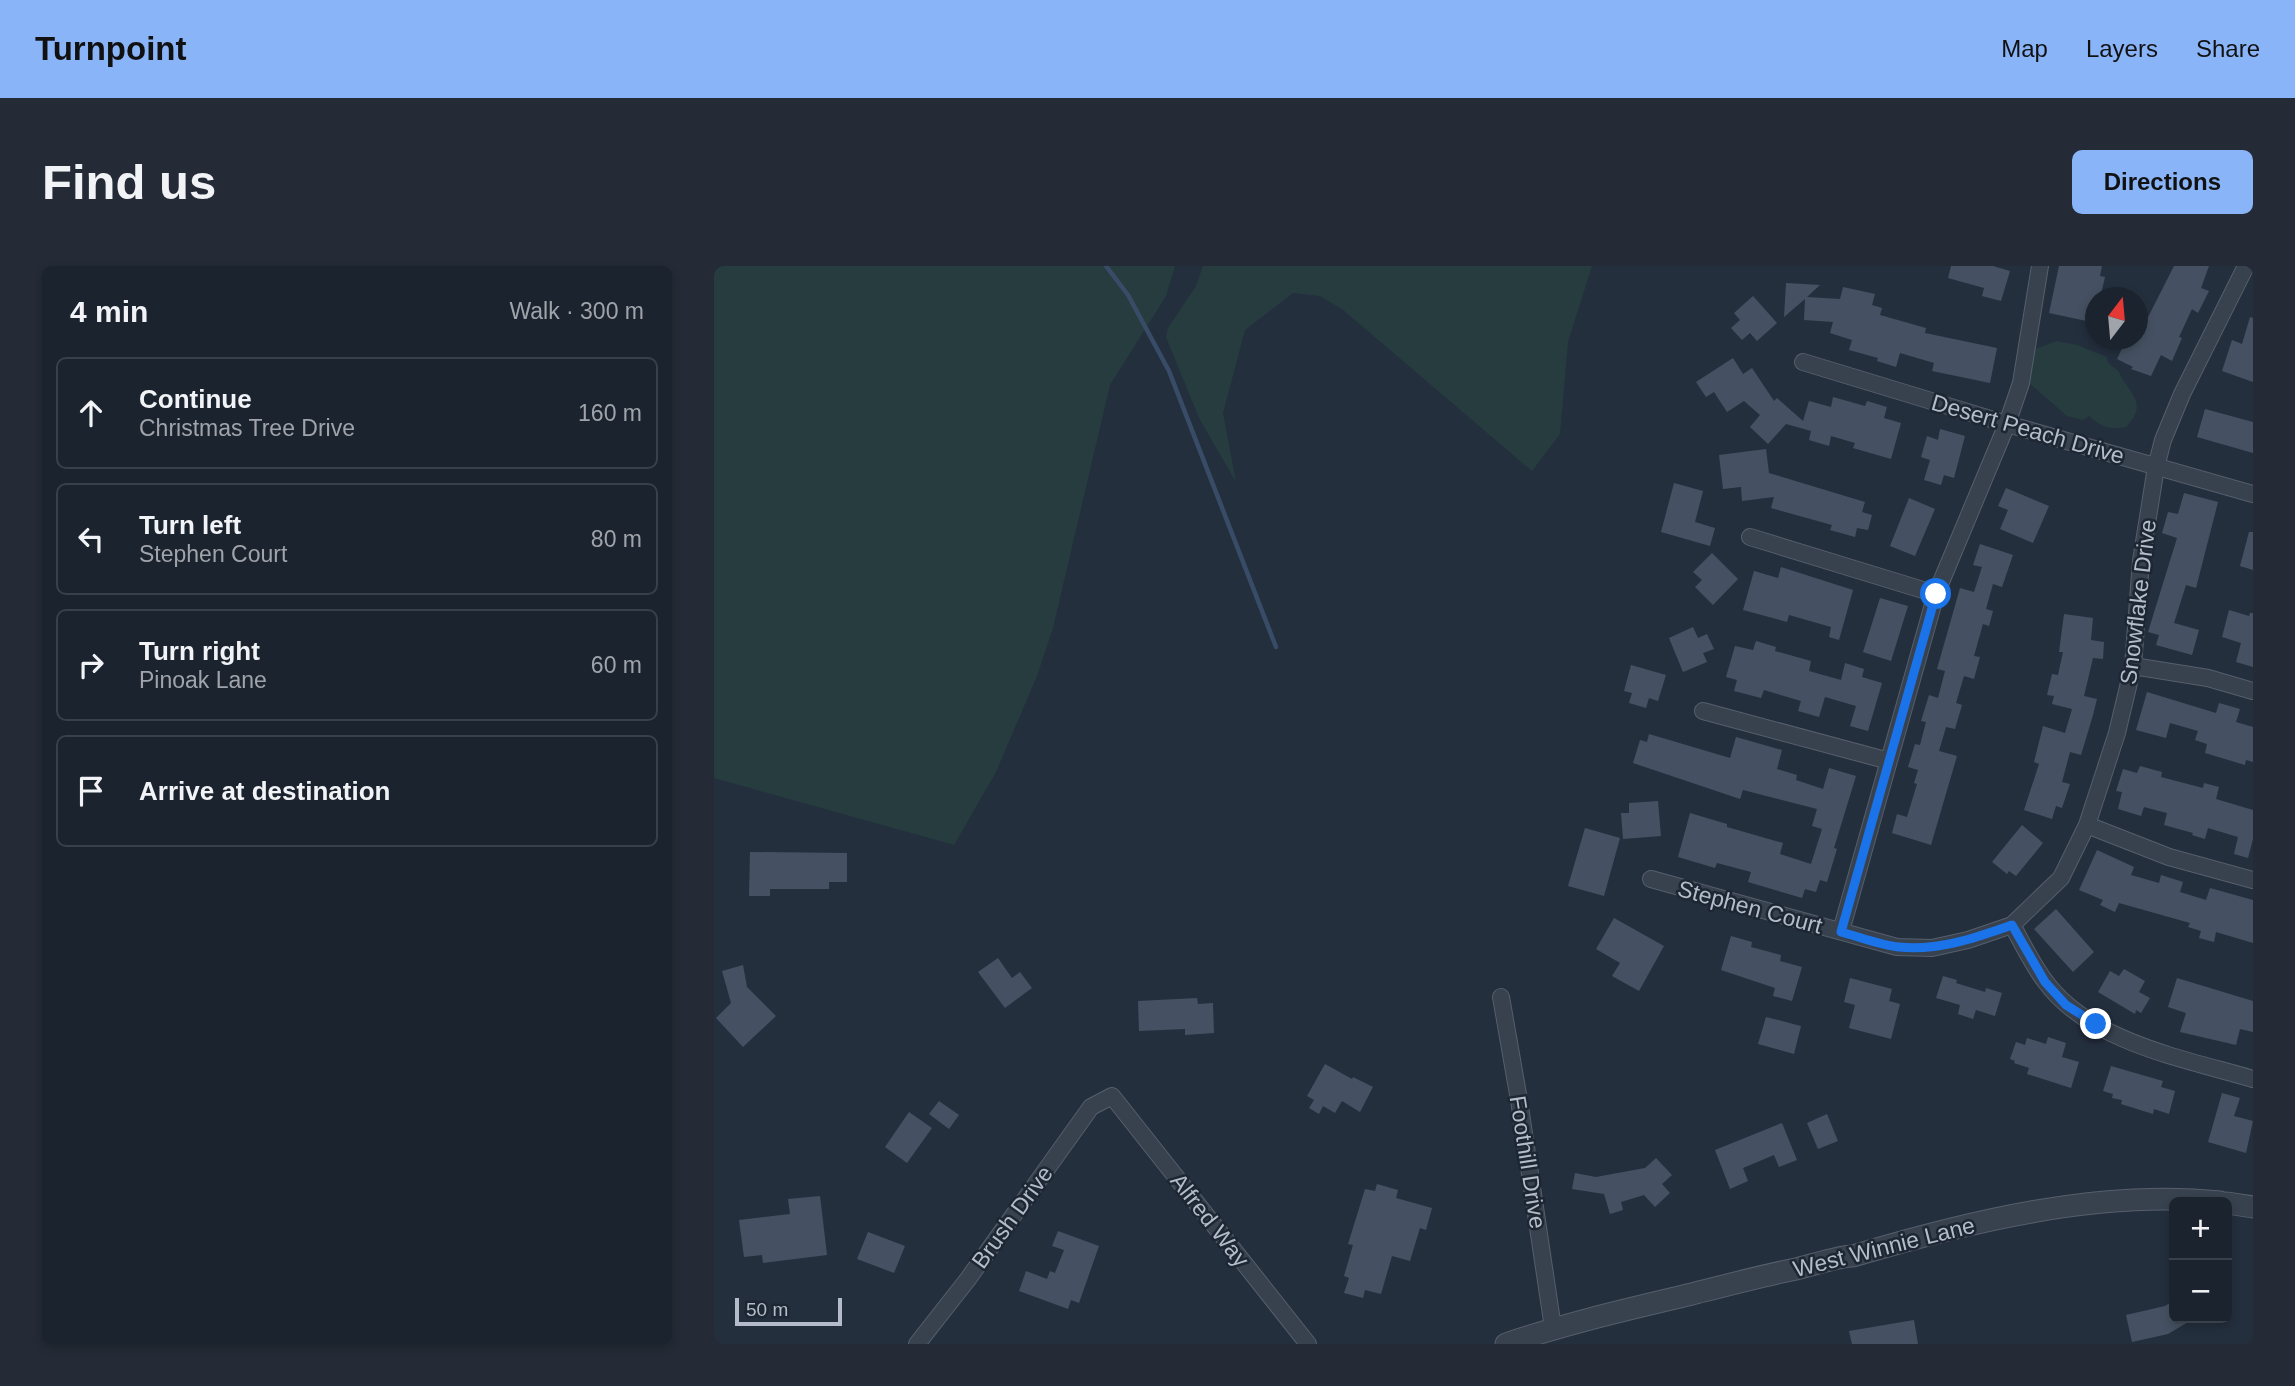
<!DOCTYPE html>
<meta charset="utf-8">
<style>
:root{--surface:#1b232e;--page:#242b36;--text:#f1f3f6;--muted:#a0a4aa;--line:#39404a;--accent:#8ab4f8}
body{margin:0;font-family:Arial,sans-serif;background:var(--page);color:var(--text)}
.controls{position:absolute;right:21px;bottom:21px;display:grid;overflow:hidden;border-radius:10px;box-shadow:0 4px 10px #0003}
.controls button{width:63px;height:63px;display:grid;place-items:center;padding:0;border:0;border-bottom:2px solid var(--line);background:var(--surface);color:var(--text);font:35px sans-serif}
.compass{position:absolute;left:1371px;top:21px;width:63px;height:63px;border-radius:50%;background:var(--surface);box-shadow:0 4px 10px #0003;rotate:16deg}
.scale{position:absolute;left:21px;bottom:18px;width:107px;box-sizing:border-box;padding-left:7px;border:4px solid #b4bcc9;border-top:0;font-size:19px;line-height:24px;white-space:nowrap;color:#b4bcc9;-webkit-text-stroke:5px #1d2633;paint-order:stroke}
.stop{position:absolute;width:21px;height:21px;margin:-16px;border:5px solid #1a73e8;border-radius:50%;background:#fff}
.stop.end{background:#1a73e8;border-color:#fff;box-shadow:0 2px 7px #0008}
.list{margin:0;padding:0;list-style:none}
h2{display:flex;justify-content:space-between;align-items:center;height:91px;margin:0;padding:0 28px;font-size:30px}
h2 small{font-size:23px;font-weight:400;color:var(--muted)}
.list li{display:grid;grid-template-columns:46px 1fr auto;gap:21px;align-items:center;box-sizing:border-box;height:112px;margin:0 14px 14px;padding:0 14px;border:2px solid var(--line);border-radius:10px}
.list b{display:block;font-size:26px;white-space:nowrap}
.list p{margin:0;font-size:23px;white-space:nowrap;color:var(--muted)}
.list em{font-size:23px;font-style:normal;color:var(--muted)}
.icon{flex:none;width:38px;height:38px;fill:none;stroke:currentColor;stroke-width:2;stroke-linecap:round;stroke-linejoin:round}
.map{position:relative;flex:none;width:1539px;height:1078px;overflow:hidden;border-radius:10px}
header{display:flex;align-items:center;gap:42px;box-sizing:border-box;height:98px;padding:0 35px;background:var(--accent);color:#111}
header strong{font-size:33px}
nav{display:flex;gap:38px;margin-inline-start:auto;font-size:24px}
.intro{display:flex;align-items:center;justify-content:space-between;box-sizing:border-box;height:168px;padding:0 42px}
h1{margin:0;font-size:49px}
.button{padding:18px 32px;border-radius:10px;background:var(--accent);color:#111;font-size:24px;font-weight:700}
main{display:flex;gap:42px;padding:0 42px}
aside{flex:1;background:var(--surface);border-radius:10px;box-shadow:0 4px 10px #0003}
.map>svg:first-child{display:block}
.green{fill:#263c3f}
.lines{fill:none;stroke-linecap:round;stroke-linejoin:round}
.stream{stroke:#394c67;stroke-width:4.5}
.building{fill:#455162}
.minor-casing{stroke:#565f6c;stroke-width:18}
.tertiary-casing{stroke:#565f6c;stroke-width:23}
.minor{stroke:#38414e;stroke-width:16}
.tertiary{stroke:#38414e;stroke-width:21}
.route{stroke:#1a73e8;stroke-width:9}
.labels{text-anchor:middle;stroke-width:5;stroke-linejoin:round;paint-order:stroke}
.street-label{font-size:23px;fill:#b4bcc9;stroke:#1d2633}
</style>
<header>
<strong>Turnpoint</strong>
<nav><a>Map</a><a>Layers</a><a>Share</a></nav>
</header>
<div class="intro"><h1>Find us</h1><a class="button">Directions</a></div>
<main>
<aside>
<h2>4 min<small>Walk · 300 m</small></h2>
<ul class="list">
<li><svg class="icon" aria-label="ahead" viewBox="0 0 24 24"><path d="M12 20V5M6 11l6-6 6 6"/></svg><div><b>Continue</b><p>Christmas Tree Drive</p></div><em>160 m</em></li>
<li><svg class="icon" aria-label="left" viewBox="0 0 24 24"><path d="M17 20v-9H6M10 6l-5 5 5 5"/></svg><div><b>Turn left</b><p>Stephen Court</p></div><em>80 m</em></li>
<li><svg class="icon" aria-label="right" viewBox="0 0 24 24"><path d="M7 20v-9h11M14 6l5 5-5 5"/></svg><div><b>Turn right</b><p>Pinoak Lane</p></div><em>60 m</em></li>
<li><svg class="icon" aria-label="arrive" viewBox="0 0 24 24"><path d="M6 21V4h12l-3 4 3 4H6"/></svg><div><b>Arrive at destination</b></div></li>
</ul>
</aside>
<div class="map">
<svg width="1539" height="1078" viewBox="0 0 1539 1078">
<rect width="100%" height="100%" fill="#242f3e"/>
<path class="green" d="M0 0H461L452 30 396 119 339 362 323 410 282 506 240 579 0 512Z
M489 0H878L854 76 846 168 818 205 628 43 606 30 579 27 531 64 509 147 522 216 485 152 452 71 454 62 482 20Z
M1343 75 1363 79 1393 91C1394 99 1396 98 1402 103 1407 107 1407 112 1411 117 1424 134 1429 143 1412 161 1394 164 1388 161 1375 150L1369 154 1353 150 1314 116 1318 84Z"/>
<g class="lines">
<path class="stream" d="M392 0 414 29 455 105 562 381"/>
</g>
<path class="building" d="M1237 0H1279L1296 5 1287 35 1268 30 1270 22 1234 12Z
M1345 0H1388L1386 10 1391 11 1386 32H1382V57L1335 47Z
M1460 0H1495L1487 22 1495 25 1484 47 1478 43 1465 71 1468 72 1458 95 1447 89 1437 110 1417 103 1419 101 1403 93 1412 74H1424V56L1430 59Z
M1072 17 1106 19 1093 31 1126 33 1129 21 1161 28 1158 39 1168 42 1166 49 1212 62 1211 67 1283 82 1276 117 1218 105 1220 97 1186 87 1182 101 1163 95 1164 92 1135 84 1138 74 1116 67 1119 56 1090 54 1091 33 1070 51Z
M1039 30 1063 57 1043 75 1036 67 1028 74 1017 62 1026 54 1020 47Z
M1536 51 1539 52V116L1508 105 1518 74 1528 78Z
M1019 92 1029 108 1038 102 1060 135 1063 132 1089 155 1095 135 1117 141 1119 131 1151 140 1153 135 1173 141 1170 152 1187 157 1177 193 1139 182 1141 177 1117 170 1115 180 1095 174 1097 165 1072 158 1054 178 1036 161 1046 149 1030 135 1013 146 1000 126 992 131 982 116Z
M1491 143 1539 156V187L1483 171Z
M1226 163 1251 170 1240 212 1230 209 1227 219 1210 214 1216 194 1207 191 1213 170 1224 174Z
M1052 183 1055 207 1151 236 1148 246 1158 249 1154 264 1143 262 1141 271 1116 264 1118 259 1057 242 1060 231 1028 235 1027 221 1009 223 1005 189Z
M960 217 989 225 981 256 1001 262 996 280 947 266Z
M1292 222 1335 240 1319 277 1286 263 1294 244 1284 240Z
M1470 227 1504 236 1482 322 1472 319 1460 357 1485 364 1478 389 1442 379 1445 369 1434 366 1463 272 1448 267 1454 246 1464 248Z
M1195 232 1221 243 1201 290 1176 280Z
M1535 266H1539V304L1526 300Z
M1266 278 1299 289 1288 321 1279 318 1272 343 1279 345 1275 360 1269 358 1260 390 1266 391 1260 413 1250 410 1242 437 1248 439 1241 463 1232 461 1225 485 1243 490 1217 579 1178 567 1183 548 1193 551 1203 518 1200 517 1204 504 1194 501 1201 478 1206 479 1212 456 1207 455 1215 429 1224 432 1231 405 1223 403 1246 322 1260 326 1268 301 1259 299Z
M998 287 1024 313 999 339 981 321 988 314 979 306Z
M1067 301 1139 324 1125 374 1115 371 1117 361 1075 349 1073 356 1029 344 1040 305 1064 312Z
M1166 332 1194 340 1177 395 1149 386Z
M1515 344 1535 350 1536 347H1539V401L1522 396 1527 377 1508 371Z
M1350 348 1379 352 1377 374 1390 376 1389 393 1379 392 1370 430 1383 433 1379 449 1367 489 1356 486 1348 516 1356 518 1348 542 1342 540 1338 553 1310 544 1325 498 1320 496 1329 460 1351 467 1358 443 1338 438 1340 430 1333 429 1338 408 1344 409 1349 386H1345Z
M979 361 984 372 993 368 1000 383 989 387 993 396 969 406 955 372Z
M1042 375 1062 381 1061 385 1097 395 1095 405 1127 414 1131 397 1150 403 1148 411 1168 417 1154 465 1136 460 1142 440 1111 431 1105 451 1084 445 1087 435 1050 424 1047 432 1020 425 1023 414 1012 411 1021 380 1039 384Z
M917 399 952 409 944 435 935 432 932 442 915 437 918 427 910 425Z
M1433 426 1502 447 1505 437 1526 443 1522 456 1539 461V496L1532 494 1531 499 1491 487 1493 478 1481 474 1484 465 1456 457 1452 472 1422 464Z
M935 468 1016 492 1022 471 1068 484 1063 503 1083 509 1082 514 1109 523 1115 502 1142 510 1120 582 1123 583 1113 616 1106 614 1102 626 1091 623 1088 632 1034 616 1037 606 1003 597 1001 602 964 591 976 547 1013 558V561L1069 577 1066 588 1097 598 1108 563 1098 560 1103 543 1029 524 1026 533 919 497 926 474 933 476Z
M1426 500 1448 506 1447 511 1489 522 1490 517 1505 521 1502 533 1539 544V573L1534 592 1520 588 1524 571 1494 562 1491 573 1478 569 1479 567 1450 559 1453 547 1430 541 1427 550 1404 543 1408 526 1402 525 1409 503 1423 507Z
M944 535 947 570 909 573 907 547H915V537Z
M1308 559 1329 577 1302 610 1295 605 1293 608 1278 596Z
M871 562 906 572 890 630 854 620Z
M1383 584 1420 601 1417 609 1445 617 1447 609 1469 616 1466 626 1492 634 1496 622 1539 634V677L1502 666 1500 676 1485 672 1487 665 1474 661 1476 657 1405 637 1401 646 1386 639 1389 634 1365 624Z
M36 586 133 587V616H115V623H56V630H35Z
M1342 643 1380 686 1359 706 1320 663Z
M900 652 950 680 925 725 898 710 906 697 882 683Z
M1017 670 1038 676 1037 681 1067 689 1066 695 1088 701 1078 735 1059 730 1061 722 1007 704Z
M284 692 298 712 306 706 318 722 291 742 264 706Z
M29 699 33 721 62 750 29 781 2 752 17 737 8 705Z
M1410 703 1431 715 1425 726 1436 732 1427 747 1422 744 1421 748 1384 726 1396 705 1405 710Z
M1229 710 1243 714 1242 717 1271 726 1272 722 1288 727 1281 750 1262 744 1259 753 1244 748 1246 739 1222 732Z
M1136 712 1178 723 1175 735 1186 738 1177 773 1135 762 1141 739 1130 736Z
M1463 712 1539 735V766L1526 763 1522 779 1466 766 1472 747 1454 741Z
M483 732 484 738 499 737 500 767 471 769V763L425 765 424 735Z
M1052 751 1087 760 1080 788 1044 778Z
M1334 771 1352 777 1348 791 1365 796 1357 822 1313 808 1315 802 1300 797 1301 795 1296 793 1302 776 1311 779 1313 772 1332 778Z
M611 798 638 813 639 811 659 821 646 846 628 835 621 847 609 840 605 848 595 842 600 834 593 830Z
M1397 800 1449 815 1447 821 1461 825 1455 848 1440 843 1439 848 1407 838 1408 834 1398 832 1399 828 1389 825Z
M1508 827 1526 832 1520 850 1539 855 1532 887 1494 876Z
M225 835 245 849 235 863 215 848Z
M195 846 218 862 193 897 171 881Z
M1113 848 1124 875 1104 883 1093 857Z
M1068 857 1083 894 1065 901 1060 889 1029 902 1034 915 1016 923 1001 884Z
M942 892 958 909 948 918 956 927 941 941 930 929 907 936 909 944 896 948 890 928 858 923 861 907 882 911 931 902Z
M663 918 684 924 682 932 718 942 712 964 706 962 696 995 678 990 667 1028 651 1024 649 1032 630 1027 635 1012 630 1010 639 979 634 978 651 923 661 925Z
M106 930 113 989 49 997 48 989 30 991 25 954 76 948 74 933Z
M344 965 385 980 365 1037 357 1034 354 1043 305 1025 312 1005 333 1013 336 1005 341 1007 350 984 338 980Z
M154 966 191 980 180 1007 143 993Z
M1460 1034V1052H1481L1454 1068 1418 1076 1412 1049 1451 1040Z
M1200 1054 1204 1078H1138L1135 1065Z"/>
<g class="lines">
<defs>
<path id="minor" d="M1089 96 1293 158 1539 228
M1036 271 1222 328
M1419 400 1494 412 1539 425
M989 445 1175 495
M1373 559 1455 591 1539 614
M937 613 1183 681 1218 682 1254 674 1298 659 1347 612 1373 559 1403 467 1419 400 1427 295 1442 201 1449 174 1468 128 1532 0
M1298 659C1309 678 1318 698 1331 715 1375 776 1471 793 1539 813
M1127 665 1222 328 1293 158 1307 117 1326 0
M787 731 805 834 839 1062
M203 1078 254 1013 377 841 398 830 594 1078"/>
<path id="tertiary" d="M1513 937 1539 941
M792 1078C853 1057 915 1043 978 1028 1013 1019 1047 1010 1082 1003 1095 1000 1129 989 1139 990 1253 956 1387 923 1506 936"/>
</defs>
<use href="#minor" class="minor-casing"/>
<use href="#tertiary" class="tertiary-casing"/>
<use href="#minor" class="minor"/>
<use href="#tertiary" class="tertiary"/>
</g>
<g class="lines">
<path class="route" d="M1222 328 1127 666C1146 671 1166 679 1185 681 1225 685 1261 672 1298 659L1331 716 1352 739 1382 758"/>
</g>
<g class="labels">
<g class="street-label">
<text transform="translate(1314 163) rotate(16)" y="8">Desert Peach Drive</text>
<text transform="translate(1424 336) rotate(-83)" y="8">Snowflake Drive</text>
<text transform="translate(1036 641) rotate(15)" y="8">Stephen Court</text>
<text transform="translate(814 896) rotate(81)" y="8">Foothill Drive</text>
<text transform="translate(298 951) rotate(-54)" y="8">Brush Drive</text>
<text transform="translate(496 954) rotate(52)" y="8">Alfred Way</text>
<text transform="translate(1170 981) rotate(-14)" y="8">West Winnie Lane</text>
</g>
</g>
</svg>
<div class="controls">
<button>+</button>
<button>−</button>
</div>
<svg class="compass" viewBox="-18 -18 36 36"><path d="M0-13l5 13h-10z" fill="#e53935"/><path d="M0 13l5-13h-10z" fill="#a0a4aa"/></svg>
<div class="scale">50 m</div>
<div class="stop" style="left:1222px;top:328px"></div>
<div class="stop end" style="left:1382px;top:758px"></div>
</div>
</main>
